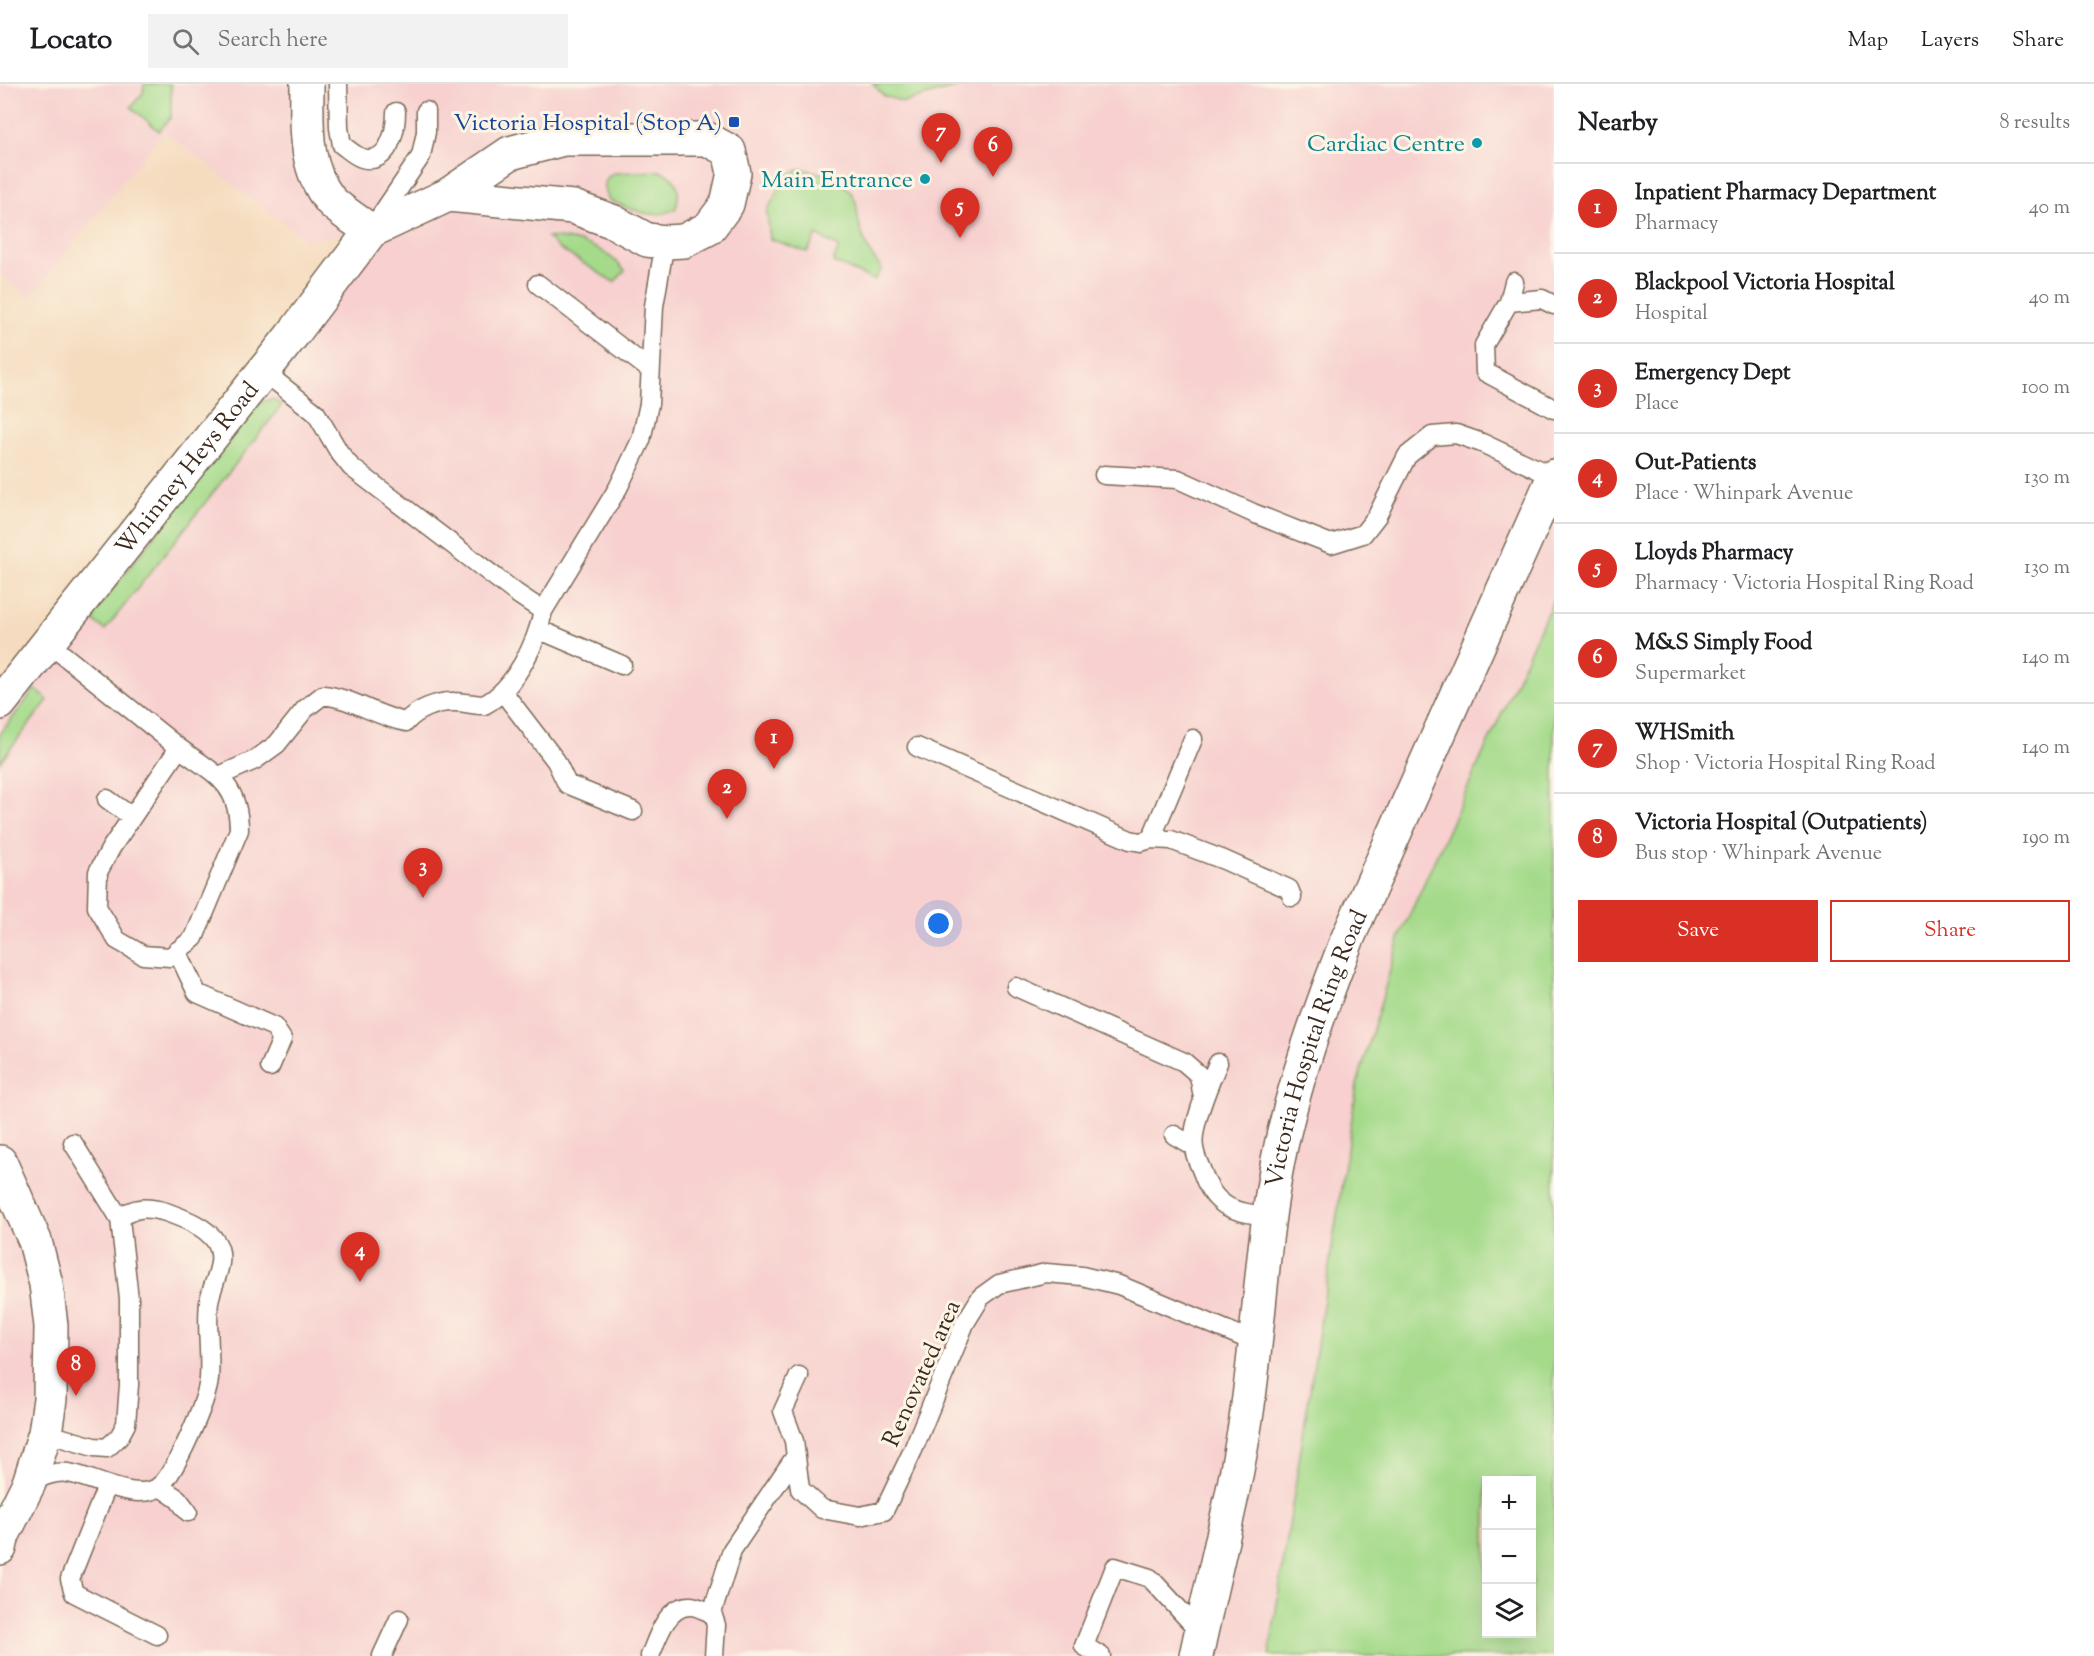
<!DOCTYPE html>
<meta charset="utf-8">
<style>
:root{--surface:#fff;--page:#f2f2f2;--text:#202124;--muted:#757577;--line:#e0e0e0;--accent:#d93025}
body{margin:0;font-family:"Sorts Mill Goudy",serif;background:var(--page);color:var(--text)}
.controls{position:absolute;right:18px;bottom:18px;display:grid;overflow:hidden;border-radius:0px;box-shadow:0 6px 24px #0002}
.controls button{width:54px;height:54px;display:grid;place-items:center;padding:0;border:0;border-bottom:2px solid var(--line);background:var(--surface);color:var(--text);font:30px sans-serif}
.you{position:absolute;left:939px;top:840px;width:21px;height:21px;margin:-15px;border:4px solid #fff;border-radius:50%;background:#1a73e8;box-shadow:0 0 0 9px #1a73e833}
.badge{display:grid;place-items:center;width:39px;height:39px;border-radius:50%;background:var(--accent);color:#fff;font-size:20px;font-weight:700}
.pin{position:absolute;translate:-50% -50px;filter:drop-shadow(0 2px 3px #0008)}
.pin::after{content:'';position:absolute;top:32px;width:21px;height:18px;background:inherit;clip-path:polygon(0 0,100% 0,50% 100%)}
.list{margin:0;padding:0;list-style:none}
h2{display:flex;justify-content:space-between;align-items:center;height:78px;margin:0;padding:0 24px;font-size:26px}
h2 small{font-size:20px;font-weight:400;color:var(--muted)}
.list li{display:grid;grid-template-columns:39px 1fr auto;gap:18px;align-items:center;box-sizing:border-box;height:90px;padding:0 24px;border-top:2px solid var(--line)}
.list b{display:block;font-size:22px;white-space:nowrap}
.list p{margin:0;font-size:20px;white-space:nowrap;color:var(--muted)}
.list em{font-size:20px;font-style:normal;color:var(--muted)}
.actions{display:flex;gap:12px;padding:18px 24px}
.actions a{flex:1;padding:14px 0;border:2px solid var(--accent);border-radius:0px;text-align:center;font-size:21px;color:var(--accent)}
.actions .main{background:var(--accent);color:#fff}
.icon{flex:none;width:33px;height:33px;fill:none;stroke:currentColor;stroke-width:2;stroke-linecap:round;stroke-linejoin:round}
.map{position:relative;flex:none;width:1554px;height:1572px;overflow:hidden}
header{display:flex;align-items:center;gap:36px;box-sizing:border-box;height:84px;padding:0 30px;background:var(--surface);border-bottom:2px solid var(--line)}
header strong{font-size:28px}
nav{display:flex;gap:33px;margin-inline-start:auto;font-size:21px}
.search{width:420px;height:54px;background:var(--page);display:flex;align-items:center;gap:15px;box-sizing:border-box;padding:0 21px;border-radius:0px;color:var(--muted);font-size:22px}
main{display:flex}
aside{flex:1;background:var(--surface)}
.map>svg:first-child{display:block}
.built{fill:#f7d0cf}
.green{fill:#a4da8a;stroke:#708254;stroke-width:1.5;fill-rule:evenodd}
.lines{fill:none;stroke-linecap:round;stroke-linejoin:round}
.service-casing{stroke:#7c6856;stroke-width:21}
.minor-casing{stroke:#7c6856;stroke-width:36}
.service{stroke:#fff;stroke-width:18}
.minor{stroke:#fff;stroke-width:33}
.transit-dot{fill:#1a4fb4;stroke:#fcf5e5;stroke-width:2}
.culture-dot{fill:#0f9aa8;stroke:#fcf5e5;stroke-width:2}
.labels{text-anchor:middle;stroke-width:6;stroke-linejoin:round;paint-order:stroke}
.transit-label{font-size:24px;fill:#164399;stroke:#fcf5e5;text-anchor:end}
.culture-label{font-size:24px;fill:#0d838f;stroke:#fcf5e5;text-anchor:end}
.street-label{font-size:24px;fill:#3b2a1e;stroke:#fcf5e5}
</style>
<header>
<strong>Locato</strong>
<div class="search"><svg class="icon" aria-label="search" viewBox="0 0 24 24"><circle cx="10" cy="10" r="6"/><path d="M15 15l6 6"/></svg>Search here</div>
<nav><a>Map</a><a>Layers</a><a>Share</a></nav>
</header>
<main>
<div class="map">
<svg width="1554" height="1572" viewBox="0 0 1554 1572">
<rect width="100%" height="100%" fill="#fcf5e5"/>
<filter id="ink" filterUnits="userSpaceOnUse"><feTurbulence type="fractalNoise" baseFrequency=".0167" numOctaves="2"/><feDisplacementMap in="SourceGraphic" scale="12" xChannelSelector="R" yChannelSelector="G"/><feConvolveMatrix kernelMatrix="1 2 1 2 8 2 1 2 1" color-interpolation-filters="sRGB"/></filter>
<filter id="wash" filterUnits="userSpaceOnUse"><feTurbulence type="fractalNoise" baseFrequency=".008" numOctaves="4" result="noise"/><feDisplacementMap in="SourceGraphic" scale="24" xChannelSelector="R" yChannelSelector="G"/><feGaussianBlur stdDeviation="1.35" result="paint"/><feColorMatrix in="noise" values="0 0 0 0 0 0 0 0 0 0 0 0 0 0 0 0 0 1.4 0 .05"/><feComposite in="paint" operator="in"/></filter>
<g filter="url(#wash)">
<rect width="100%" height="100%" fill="#f5dcbf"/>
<path class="built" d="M0 0H1554V514L1400 852 1357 1001 1269 1572H0V619L370 147 305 156 164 47 30 214 0 190Z"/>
<path class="green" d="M144 0H171V33L159 47 131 23 143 9Z
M873 0H956L960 2 904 18 884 12Z
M801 85C821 88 847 95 855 116 858 123 857 132 859 139 863 157 870 172 882 185L874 196 833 178 839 163 817 151 807 168 770 155 767 127 787 90Z
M660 87C679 94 681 106 676 124 655 138 630 125 609 116 604 105 602 96 613 89Z
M547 153C578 155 605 162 625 187L614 198 558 164Z
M273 315 282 321 105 546 90 534 254 325 264 317Z
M1554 514V1572H1269L1357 1001 1400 852ZM1486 1396H1532V1550H1486Z
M35 605 48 616 0 678V650Z"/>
</g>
<g filter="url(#ink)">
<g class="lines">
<defs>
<path id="service" d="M338 0 339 44 342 61C348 65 355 72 362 74 389 82 396 46 396 28
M375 140 421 72 426 48V27
M538 200 649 285
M1509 218 1514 198
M1554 221 1542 215 1509 218 1484 261 1485 288 1554 325
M263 287 316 329 339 368 351 383 516 509 543 527
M1104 391 1178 395 1253 429 1331 460 1363 450 1377 432 1407 372 1432 352 1456 350 1482 359 1554 393
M540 546 622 581
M47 558 179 664
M503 608 556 677 567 700 633 727
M917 663 1130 756 1141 758 1151 755 1171 756 1224 776 1289 805 1292 813
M179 664C213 689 239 698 239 746L194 854 170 873 143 871 117 856 97 823 98 788 111 764Z
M219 692 255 676 277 660 305 625 323 611C353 614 377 633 406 638 416 626 438 617 454 618 464 618 474 621 484 621 514 606 537 559 543 527L618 404 641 356 649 320 654 222 665 158
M107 715 132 733
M1151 755 1193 655
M177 867 197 909 274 943 282 955 270 983
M1016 903 1184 978 1199 991 1203 1014
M1218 979C1210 998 1190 1043 1194 1064 1195 1073 1200 1082 1203 1090 1215 1124 1235 1129 1269 1132
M1174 1051 1193 1062
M73 1059 120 1135
M799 1292 783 1327 794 1357 800 1405 822 1425 860 1432 884 1427 913 1366 965 1239 981 1213 999 1200 1046 1189 1082 1192 1119 1201 1257 1259
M29 1399C42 1393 54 1387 68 1389 91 1392 138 1420 160 1402 176 1387 207 1317 209 1295 211 1269 206 1244 209 1218 212 1198 228 1177 216 1158 206 1142 182 1134 166 1128 148 1123 133 1122 120 1135L129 1215V1301L126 1340 119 1353 107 1364 94 1363 45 1349
M107 1402 70 1495 74 1509 157 1551
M159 1402 178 1415 188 1428
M712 1529 732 1466 795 1373
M382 1572 399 1535
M650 1572C657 1555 666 1523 689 1522 696 1521 705 1527 712 1529L716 1541 714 1572
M1101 1572 1084 1562 1115 1483 1150 1494 1201 1549"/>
<g id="minor">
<path d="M307 0C307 40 303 82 330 116 341 128 358 137 371 147"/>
<path id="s1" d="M0 619 297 245 371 147 448 111 510 69 563 55H707L729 67 734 89 727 120 709 144 684 157 665 158 647 156 614 138 573 123 448 111"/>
<path d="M0 1078 35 1157 46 1200 51 1242 50 1315 45 1349 29 1399 3 1451 0 1464"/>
<path id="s2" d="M1196 1572C1213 1491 1235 1410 1247 1328 1259 1245 1262 1159 1278 1076 1293 1001 1319 928 1347 856L1554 392"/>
</g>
</defs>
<use href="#service" class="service-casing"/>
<use href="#minor" class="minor-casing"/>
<use href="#service" class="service"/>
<use href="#minor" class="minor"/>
</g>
</g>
<rect class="transit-dot" x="728" y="32" width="12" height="12" rx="3"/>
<g class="culture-dot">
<circle cx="1477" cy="59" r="6"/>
<circle cx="925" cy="95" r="6"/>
</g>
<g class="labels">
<g class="transit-label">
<text x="722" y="46">Victoria Hospital (Stop A)</text>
</g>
<g class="culture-label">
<text x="1465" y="67">Cardiac Centre</text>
<text x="913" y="103">Main Entrance</text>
</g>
<g class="street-label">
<text dy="8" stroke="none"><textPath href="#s1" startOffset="300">Whinney Heys Road</textPath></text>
<text dy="8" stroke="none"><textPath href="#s2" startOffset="621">Victoria Hospital Ring Road</textPath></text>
<text transform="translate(921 1289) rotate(-66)" y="8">Renovated area</text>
</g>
</g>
</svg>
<div class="controls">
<button>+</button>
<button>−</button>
<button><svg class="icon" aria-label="layers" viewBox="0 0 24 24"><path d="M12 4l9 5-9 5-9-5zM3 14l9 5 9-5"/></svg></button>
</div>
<div class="you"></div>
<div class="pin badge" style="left:774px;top:685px">1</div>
<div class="pin badge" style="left:727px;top:735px">2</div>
<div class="pin badge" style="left:423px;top:814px">3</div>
<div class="pin badge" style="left:360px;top:1198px">4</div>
<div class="pin badge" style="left:960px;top:154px">5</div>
<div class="pin badge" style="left:993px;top:93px">6</div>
<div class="pin badge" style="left:941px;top:79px">7</div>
<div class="pin badge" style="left:76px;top:1312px">8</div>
</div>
<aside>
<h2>Nearby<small>8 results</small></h2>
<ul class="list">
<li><span class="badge">1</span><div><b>Inpatient Pharmacy Department</b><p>Pharmacy</p></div><em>40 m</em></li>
<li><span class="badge">2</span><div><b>Blackpool Victoria Hospital</b><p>Hospital</p></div><em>40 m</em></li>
<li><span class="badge">3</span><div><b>Emergency Dept</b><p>Place</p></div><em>100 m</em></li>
<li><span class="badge">4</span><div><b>Out-Patients</b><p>Place · Whinpark Avenue</p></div><em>130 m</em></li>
<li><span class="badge">5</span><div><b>Lloyds Pharmacy</b><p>Pharmacy · Victoria Hospital Ring Road</p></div><em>130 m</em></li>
<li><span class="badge">6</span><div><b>M&amp;S Simply Food</b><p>Supermarket</p></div><em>140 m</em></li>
<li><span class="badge">7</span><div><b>WHSmith</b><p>Shop · Victoria Hospital Ring Road</p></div><em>140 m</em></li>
<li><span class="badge">8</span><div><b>Victoria Hospital (Outpatients)</b><p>Bus stop · Whinpark Avenue</p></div><em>190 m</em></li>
</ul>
<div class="actions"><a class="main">Save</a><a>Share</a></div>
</aside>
</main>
